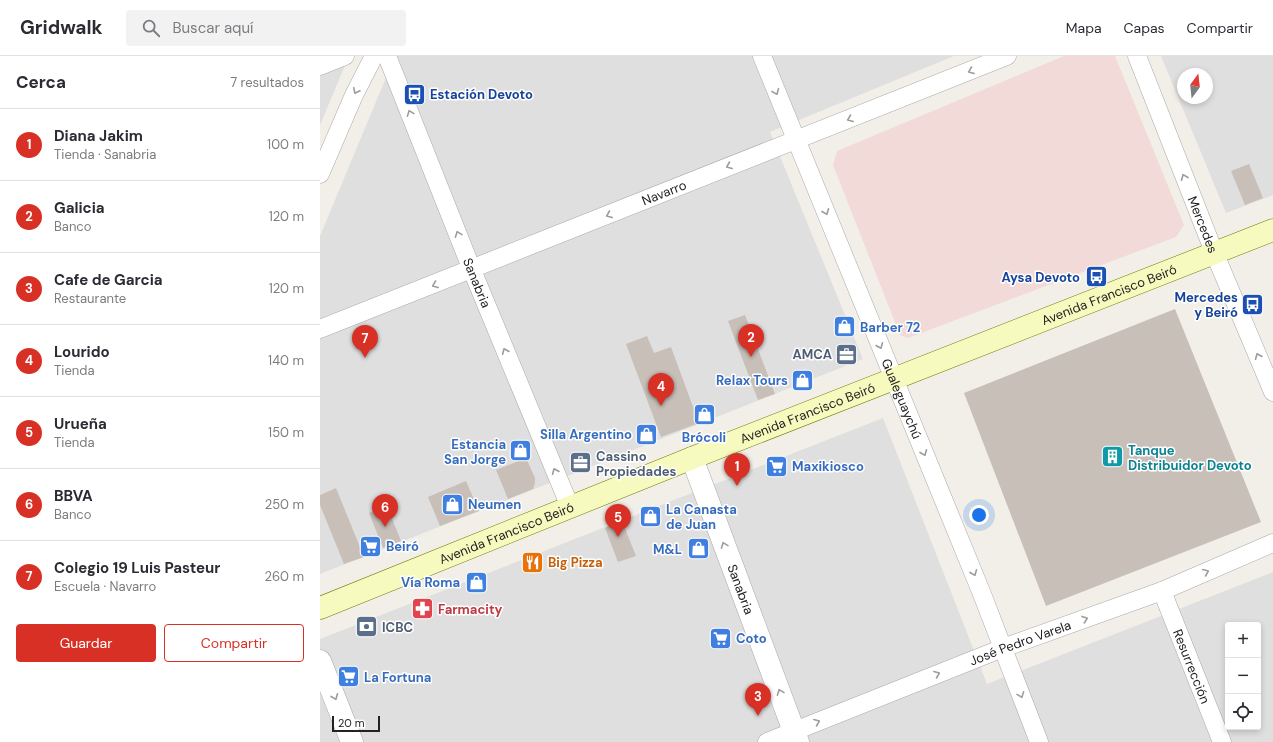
<!DOCTYPE html>
<html lang="es">
<meta charset="utf-8">
<style>
:root{--surface:#fff;--page:#f2f2f3;--text:#2b2b33;--muted:#7c7c81;--line:#e1e1e2;--accent:#d93025}
body{margin:0;font-family:"DM Sans",sans-serif;background:var(--page);color:var(--text)}
.controls{position:absolute;right:12px;bottom:12px;display:grid;overflow:hidden;border-radius:4px;box-shadow:0 2px 6px #0003}
.controls button{width:36px;height:36px;display:grid;place-items:center;padding:0;border:0;border-bottom:1px solid var(--line);background:var(--surface);color:var(--text);font:20px sans-serif}
.compass{position:absolute;left:857px;top:12px;width:36px;height:36px;border-radius:50%;background:var(--surface);box-shadow:0 2px 6px #0003;rotate:15deg}
.scale{position:absolute;left:12px;bottom:10px;width:48px;box-sizing:border-box;padding-left:4px;border:2px solid #222;border-top:0;font-size:11px;line-height:14px;white-space:nowrap;color:#222;-webkit-text-stroke:3px #fff;paint-order:stroke}
.you{position:absolute;left:659px;top:459px;width:14px;height:14px;margin:-10px;border:3px solid #fff;border-radius:50%;background:#1a73e8;box-shadow:0 0 0 6px #1a73e833}
.badge{display:grid;place-items:center;width:26px;height:26px;border-radius:50%;background:var(--accent);color:#fff;font-size:13px;font-weight:700}
.pin{position:absolute;translate:-50% -33px;filter:drop-shadow(0 1px 2px #0008)}
.pin::after{content:'';position:absolute;top:21px;width:14px;height:12px;background:inherit;clip-path:polygon(0 0,100% 0,50% 100%)}
.list{margin:0;padding:0;list-style:none}
h2{display:flex;justify-content:space-between;align-items:center;height:52px;margin:0;padding:0 16px;font-size:17px}
h2 small{font-size:13px;font-weight:400;color:var(--muted)}
.list li{display:grid;grid-template-columns:26px 1fr auto;gap:12px;align-items:center;box-sizing:border-box;height:72px;padding:0 16px;border-top:1px solid var(--line)}
.list b{display:block;font-size:15px;white-space:nowrap}
.list p{margin:0;font-size:13px;white-space:nowrap;color:var(--muted)}
.list em{font-size:13px;font-style:normal;color:var(--muted)}
.actions{display:flex;gap:8px;padding:12px 16px}
.actions a{flex:1;padding:9px 0;border:1px solid var(--accent);border-radius:4px;text-align:center;font-size:14px;color:var(--accent)}
.actions .main{background:var(--accent);color:#fff}
.icon{flex:none;width:22px;height:22px;fill:none;stroke:currentColor;stroke-width:2;stroke-linecap:round;stroke-linejoin:round}
.map{position:relative;flex:none;width:953px;height:686px;overflow:hidden}
header{display:flex;align-items:center;gap:24px;box-sizing:border-box;height:56px;padding:0 20px;background:var(--surface);border-bottom:1px solid var(--line)}
header strong{font-size:19px}
nav{display:flex;gap:22px;margin-inline-start:auto;font-size:14px}
.search{width:280px;height:36px;background:var(--page);display:flex;align-items:center;gap:10px;box-sizing:border-box;padding:0 14px;border-radius:4px;color:var(--muted);font-size:15px}
main{display:flex}
aside{flex:1;background:var(--surface)}
.map>svg:first-child{display:block}
.residential{fill:#e0dfdf;fill-rule:evenodd}
.commercial{fill:#f2dad9}
.building{fill:#c7bfb8}
.lines{fill:none;stroke-linecap:round;stroke-linejoin:round}
.minor-casing{stroke:#a9a9a9;stroke-width:19}
.tertiary-casing{stroke:#a9a9a9;stroke-width:23}
.secondary-casing{stroke:#707d05;stroke-width:23}
.minor{stroke:#fff;stroke-width:18}
.tertiary{stroke:#fff;stroke-width:22}
.secondary{stroke:#f7fabf;stroke-width:22}
.oneway{stroke:#9c9c9c}
.labels{text-anchor:middle;stroke-width:3;stroke-linejoin:round;paint-order:stroke}
.transit-label{font-size:13px;font-weight:bold;fill:#164399;stroke:#fff;text-anchor:end}
.street-label{font-size:13px;fill:#222;stroke:#fff}
.shop-label{font-size:13px;font-weight:bold;fill:#366cbe;stroke:#fff;text-anchor:start}
.service-label{font-size:13px;font-weight:bold;fill:#4e5e75;stroke:#fff;text-anchor:start}
.culture-label{font-size:13px;font-weight:bold;fill:#0d838f;stroke:#fff;text-anchor:start}
.food-label{font-size:13px;font-weight:bold;fill:#c56008;stroke:#fff;text-anchor:start}
.health-label{font-size:13px;font-weight:bold;fill:#be3a42;stroke:#fff;text-anchor:start}
</style>
<header>
<strong>Gridwalk</strong>
<div class="search"><svg class="icon" aria-label="search" viewBox="0 0 24 24"><circle cx="10" cy="10" r="6"/><path d="M15 15l6 6"/></svg>Buscar aquí</div>
<nav><a>Mapa</a><a>Capas</a><a>Compartir</a></nav>
</header>
<main>
<aside>
<h2>Cerca<small>7 resultados</small></h2>
<ul class="list">
<li><span class="badge">1</span><div><b>Diana Jakim</b><p>Tienda · Sanabria</p></div><em>100 m</em></li>
<li><span class="badge">2</span><div><b>Galicia</b><p>Banco</p></div><em>120 m</em></li>
<li><span class="badge">3</span><div><b>Cafe de Garcia</b><p>Restaurante</p></div><em>120 m</em></li>
<li><span class="badge">4</span><div><b>Lourido</b><p>Tienda</p></div><em>140 m</em></li>
<li><span class="badge">5</span><div><b>Urueña</b><p>Tienda</p></div><em>150 m</em></li>
<li><span class="badge">6</span><div><b>BBVA</b><p>Banco</p></div><em>250 m</em></li>
<li><span class="badge">7</span><div><b>Colegio 19 Luis Pasteur</b><p>Escuela · Navarro</p></div><em>260 m</em></li>
</ul>
<div class="actions"><a class="main">Guardar</a><a>Compartir</a></div>
</aside>
<div class="map">
<svg width="953" height="686" viewBox="0 0 953 686">
<rect width="100%" height="100%" fill="#f2efe9"/>
<path class="residential" d="M0 0H29L0 69Z
M75 0H634L450 76 543 303 0 518V180Z
M841 0H953V139L906 157ZM863 18H887V42H863Z
M563 362 667 628 953 516V686H0V583ZM908 569H938V671H908Z"/>
<path class="commercial" d="M744 0H795L864 169 856 181 588 282 580 279 513 109 517 95Z"/>
<path class="building" d="M929 108 943 142 925 149 911 115Z
M855 253 941 466 726 550 644 337Z
M425 259 455 338 438 344 408 265Z
M327 280 334 297 351 291 379 367 341 381 306 288Z
M206 402 215 422V427L213 433 188 443 176 414Z
M146 425 159 455 120 470 108 441Z
M16 432 44 501 24 508 0 449V439Z
M67 450 81 485 63 492 49 457Z
M302 465 316 500 298 506 285 472Z"/>
<g class="lines">
<defs>
<g id="minor">
<path id="s1" d="M67 0 152 214 250 451"/>
<path id="s2" d="M442 0 662 538 719 686"/>
<path id="s3" d="M817 0 894 196 953 336"/>
<path d="M0 10 25 0"/>
<path d="M0 118 34 39 54 0"/>
<path id="s4" d="M0 273 687 0"/>
<path id="s5" d="M842 535 902 686"/>
<path id="s6" d="M447 686 683 592 842 535 953 487"/>
</g>
<g id="tertiary">
<path id="s7" d="M372 402 478 686"/>
<path d="M0 605 32 686"/>
</g>
<g id="secondary">
<path id="s8" d="M0 552 372 402 953 174"/>
</g>
</defs>
<use href="#minor" class="minor-casing"/>
<use href="#tertiary" class="tertiary-casing"/>
<use href="#secondary" class="secondary-casing"/>
<use href="#minor" class="minor"/>
<use href="#tertiary" class="tertiary"/>
<use href="#secondary" class="secondary"/>
</g>
<defs><path id="oneway-chevron" d="M-2-3.5L2.5 0L-2 3.5" fill="none" stroke-width="1.6" stroke-linecap="round" stroke-linejoin="round"/></defs>
<g class="oneway">
<use href="#oneway-chevron" transform="translate(651 15) rotate(158)"/>
<use href="#oneway-chevron" transform="translate(36 35) rotate(116)"/>
<use href="#oneway-chevron" transform="translate(456 36) rotate(68)"/>
<use href="#oneway-chevron" transform="translate(90 57) rotate(-111)"/>
<use href="#oneway-chevron" transform="translate(530 63) rotate(158)"/>
<use href="#oneway-chevron" transform="translate(409 110) rotate(158)"/>
<use href="#oneway-chevron" transform="translate(864 121) rotate(-112)"/>
<use href="#oneway-chevron" transform="translate(506 156) rotate(68)"/>
<use href="#oneway-chevron" transform="translate(289 159) rotate(158)"/>
<use href="#oneway-chevron" transform="translate(138 178) rotate(-111)"/>
<use href="#oneway-chevron" transform="translate(115 229) rotate(159)"/>
<use href="#oneway-chevron" transform="translate(560 290) rotate(67)"/>
<use href="#oneway-chevron" transform="translate(185 295) rotate(-113)"/>
<use href="#oneway-chevron" transform="translate(938 300) rotate(-113)"/>
<use href="#oneway-chevron" transform="translate(604 397) rotate(68)"/>
<use href="#oneway-chevron" transform="translate(235 415) rotate(-113)"/>
<use href="#oneway-chevron" transform="translate(404 489) rotate(-111)"/>
<use href="#oneway-chevron" transform="translate(886 516) rotate(-23)"/>
<use href="#oneway-chevron" transform="translate(654 517) rotate(68)"/>
<use href="#oneway-chevron" transform="translate(765 563) rotate(-20)"/>
<use href="#oneway-chevron" transform="translate(617 618) rotate(-22)"/>
<use href="#oneway-chevron" transform="translate(460 636) rotate(-111)"/>
<use href="#oneway-chevron" transform="translate(701 639) rotate(69)"/>
<use href="#oneway-chevron" transform="translate(15 641) rotate(68)"/>
<use href="#oneway-chevron" transform="translate(497 666) rotate(-22)"/>
</g>
<defs>
<symbol id="bus-square" viewBox="-11 -11 22 22"><rect x="-9" y="-9" width="18" height="18" rx="4" fill="#1a4fb4" stroke="#fff"/><path d="M-5-6H5V4H4V6H2V4H-2V6H-4V4H-5ZM-3.5-4V0h7V-4ZM-3.5 1.2v1.5H-2V1.2ZM2 1.2v1.5H3.5V1.2Z" fill="#fff"/></symbol>
<symbol id="shop-square" viewBox="-11 -11 22 22"><rect x="-9" y="-9" width="18" height="18" rx="4" fill="#3f7fe0" stroke="#fff"/><path d="M-5-2.5h2.3a2.7 3.5 0 0 1 5.4 0H5L5.5 6h-11ZM-1.5-2.5h3a1.5 2.3 0 0 0-3 0Z" fill="#fff"/></symbol>
<symbol id="office-square" viewBox="-11 -11 22 22"><rect x="-9" y="-9" width="18" height="18" rx="4" fill="#5c6f8a" stroke="#fff"/><path d="M-6-3h4V-5.5h4V-3h4V5H-6ZM-1-4.5V-3h2v-1.5ZM-6 0V1H6V0Z" fill="#fff"/></symbol>
<symbol id="building-square" viewBox="-11 -11 22 22"><rect x="-9" y="-9" width="18" height="18" rx="4" fill="#0f9aa8" stroke="#fff"/><path d="M-4-6H4V6H1V3H-1V6H-4ZM-2.5-4.3h1.7v1.8h-1.7ZM.8-4.3h1.7v1.8H.8ZM-2.5-1h1.7V.8h-1.7ZM.8-1h1.7V.8H.8Z" fill="#fff"/></symbol>
<symbol id="supermarket-square" viewBox="-11 -11 22 22"><rect x="-9" y="-9" width="18" height="18" rx="4" fill="#3f7fe0" stroke="#fff"/><path d="M-6-5.5h2.5l.6 2H6L4.5 2H-2.5L-4.4-4H-6ZM-1.5 3.2a1.3 1.3 0 1 0 .1 0ZM3 3.2a1.3 1.3 0 1 0 .1 0Z" fill="#fff"/></symbol>
<symbol id="restaurant-square" viewBox="-11 -11 22 22"><rect x="-9" y="-9" width="18" height="18" rx="4" fill="#e8710a" stroke="#fff"/><path d="M-5-6h1v4h1v-4h1v4h1v-4h1v5L-1.5 .5V6h-2V.5L-5-1ZM5-6V6H3V1.5H1.5Q1.5-4 5-6Z" fill="#fff"/></symbol>
<symbol id="pharmacy-square" viewBox="-11 -11 22 22"><rect x="-9" y="-9" width="18" height="18" rx="4" fill="#e0444e" stroke="#fff"/><path d="M-2-6h4v4h4v4h-4v4h-4v-4h-4v-4h4Z" fill="#fff"/></symbol>
<symbol id="bank-square" viewBox="-11 -11 22 22"><rect x="-9" y="-9" width="18" height="18" rx="4" fill="#5c6f8a" stroke="#fff"/><path d="M-6-4H6V4H-6ZM0-2.3a2.3 2.3 0 1 0 0 4.6a2.3 2.3 0 1 0 0-4.6Z" fill="#fff"/></symbol>
</defs>
<g fill-rule="evenodd">
<use href="#bus-square" x="82" y="26" width="25" height="25"/>
<use href="#bus-square" x="764" y="208" width="25" height="25"/>
<use href="#bus-square" x="920" y="236" width="25" height="25"/>
<use href="#shop-square" x="512" y="258" width="25" height="25"/>
<use href="#office-square" x="514" y="286" width="25" height="25"/>
<use href="#shop-square" x="470" y="312" width="25" height="25"/>
<use href="#shop-square" x="372" y="346" width="25" height="25"/>
<use href="#shop-square" x="314" y="366" width="25" height="25"/>
<use href="#shop-square" x="188" y="382" width="25" height="25"/>
<use href="#building-square" x="780" y="388" width="25" height="25"/>
<use href="#office-square" x="248" y="394" width="25" height="25"/>
<use href="#supermarket-square" x="444" y="398" width="25" height="25"/>
<use href="#shop-square" x="120" y="436" width="25" height="25"/>
<use href="#shop-square" x="318" y="448" width="25" height="25"/>
<use href="#supermarket-square" x="38" y="478" width="25" height="25"/>
<use href="#shop-square" x="366" y="480" width="25" height="25"/>
<use href="#restaurant-square" x="200" y="494" width="25" height="25"/>
<use href="#shop-square" x="144" y="514" width="25" height="25"/>
<use href="#pharmacy-square" x="90" y="540" width="25" height="25"/>
<use href="#bank-square" x="34" y="558" width="25" height="25"/>
<use href="#supermarket-square" x="388" y="570" width="25" height="25"/>
<use href="#supermarket-square" x="16" y="608" width="25" height="25"/>
</g>
<g class="labels">
<g class="transit-label">
<text x="110" y="43" text-anchor="start">Estación Devoto</text>
<text x="760" y="226">Aysa Devoto</text>
<text x="918" y="246">Mercedes<tspan x="918" dy="15">y Beiró</tspan></text>
</g>
<g class="street-label">
<text dy="5" stroke="none"><textPath href="#s4" startOffset="370">Navarro</textPath></text>
<text dy="5" stroke="none"><textPath href="#s3" startOffset="181">Mercedes</textPath></text>
<text dy="5" stroke="none"><textPath href="#s1" startOffset="244">Sanabria</textPath></text>
<text dy="5" stroke="none"><textPath href="#s8" startOffset="849">Avenida Francisco Beiró</textPath></text>
<text dy="5" stroke="none"><textPath href="#s2" startOffset="370">Gualeguaychú</textPath></text>
<text dy="5" stroke="none"><textPath href="#s8" startOffset="525">Avenida Francisco Beiró</textPath></text>
<text dy="5" stroke="none"><textPath href="#s8" startOffset="201">Avenida Francisco Beiró</textPath></text>
<text dy="5" stroke="none"><textPath href="#s7" startOffset="140">Sanabria</textPath></text>
<text dy="5" stroke="none"><textPath href="#s6" startOffset="272">José Pedro Varela</textPath></text>
<text dy="5" stroke="none"><textPath href="#s5" startOffset="81">Resurrección</textPath></text>
</g>
<g class="shop-label">
<text x="540" y="276">Barber 72</text>
<text x="468" y="329" text-anchor="end">Relax Tours</text>
<text x="312" y="383" text-anchor="end">Silla Argentino</text>
<text x="384" y="386" text-anchor="middle">Brócoli</text>
<text x="186" y="393" text-anchor="end">Estancia<tspan x="186" dy="15">San Jorge</tspan></text>
<text x="472" y="415">Maxikiosco</text>
<text x="148" y="453">Neumen</text>
<text x="346" y="458">La Canasta<tspan x="346" dy="15">de Juan</tspan></text>
<text x="66" y="495">Beiró</text>
<text x="362" y="498" text-anchor="end">M&amp;L</text>
<text x="140" y="531" text-anchor="end">Vía Roma</text>
<text x="416" y="587">Coto</text>
<text x="44" y="626">La Fortuna</text>
</g>
<g class="service-label">
<text x="512" y="303" text-anchor="end">AMCA</text>
<text x="276" y="405">Cassino<tspan x="276" dy="15">Propiedades</tspan></text>
<text x="62" y="576">ICBC</text>
</g>
<g class="culture-label">
<text x="808" y="399">Tanque<tspan x="808" dy="15">Distribuidor Devoto</tspan></text>
</g>
<g class="food-label">
<text x="228" y="511">Big Pizza</text>
</g>
<g class="health-label">
<text x="118" y="558">Farmacity</text>
</g>
</g>
</svg>
<div class="controls">
<button>+</button>
<button>−</button>
<button><svg class="icon" aria-label="locate" viewBox="0 0 24 24"><circle cx="12" cy="12" r="6"/><path d="M12 2v4M12 18v4M2 12h4M18 12h4"/></svg></button>
</div>
<svg class="compass" viewBox="-18 -18 36 36"><path d="M0-13l5 13h-10z" fill="#e53935"/><path d="M0 13l5-13h-10z" fill="#7c7c81"/></svg>
<div class="scale">20 m</div>
<div class="you"></div>
<div class="pin badge" style="left:417px;top:430px">1</div>
<div class="pin badge" style="left:431px;top:301px">2</div>
<div class="pin badge" style="left:438px;top:660px">3</div>
<div class="pin badge" style="left:341px;top:350px">4</div>
<div class="pin badge" style="left:298px;top:481px">5</div>
<div class="pin badge" style="left:65px;top:471px">6</div>
<div class="pin badge" style="left:45px;top:302px">7</div>
</div>
</main>
